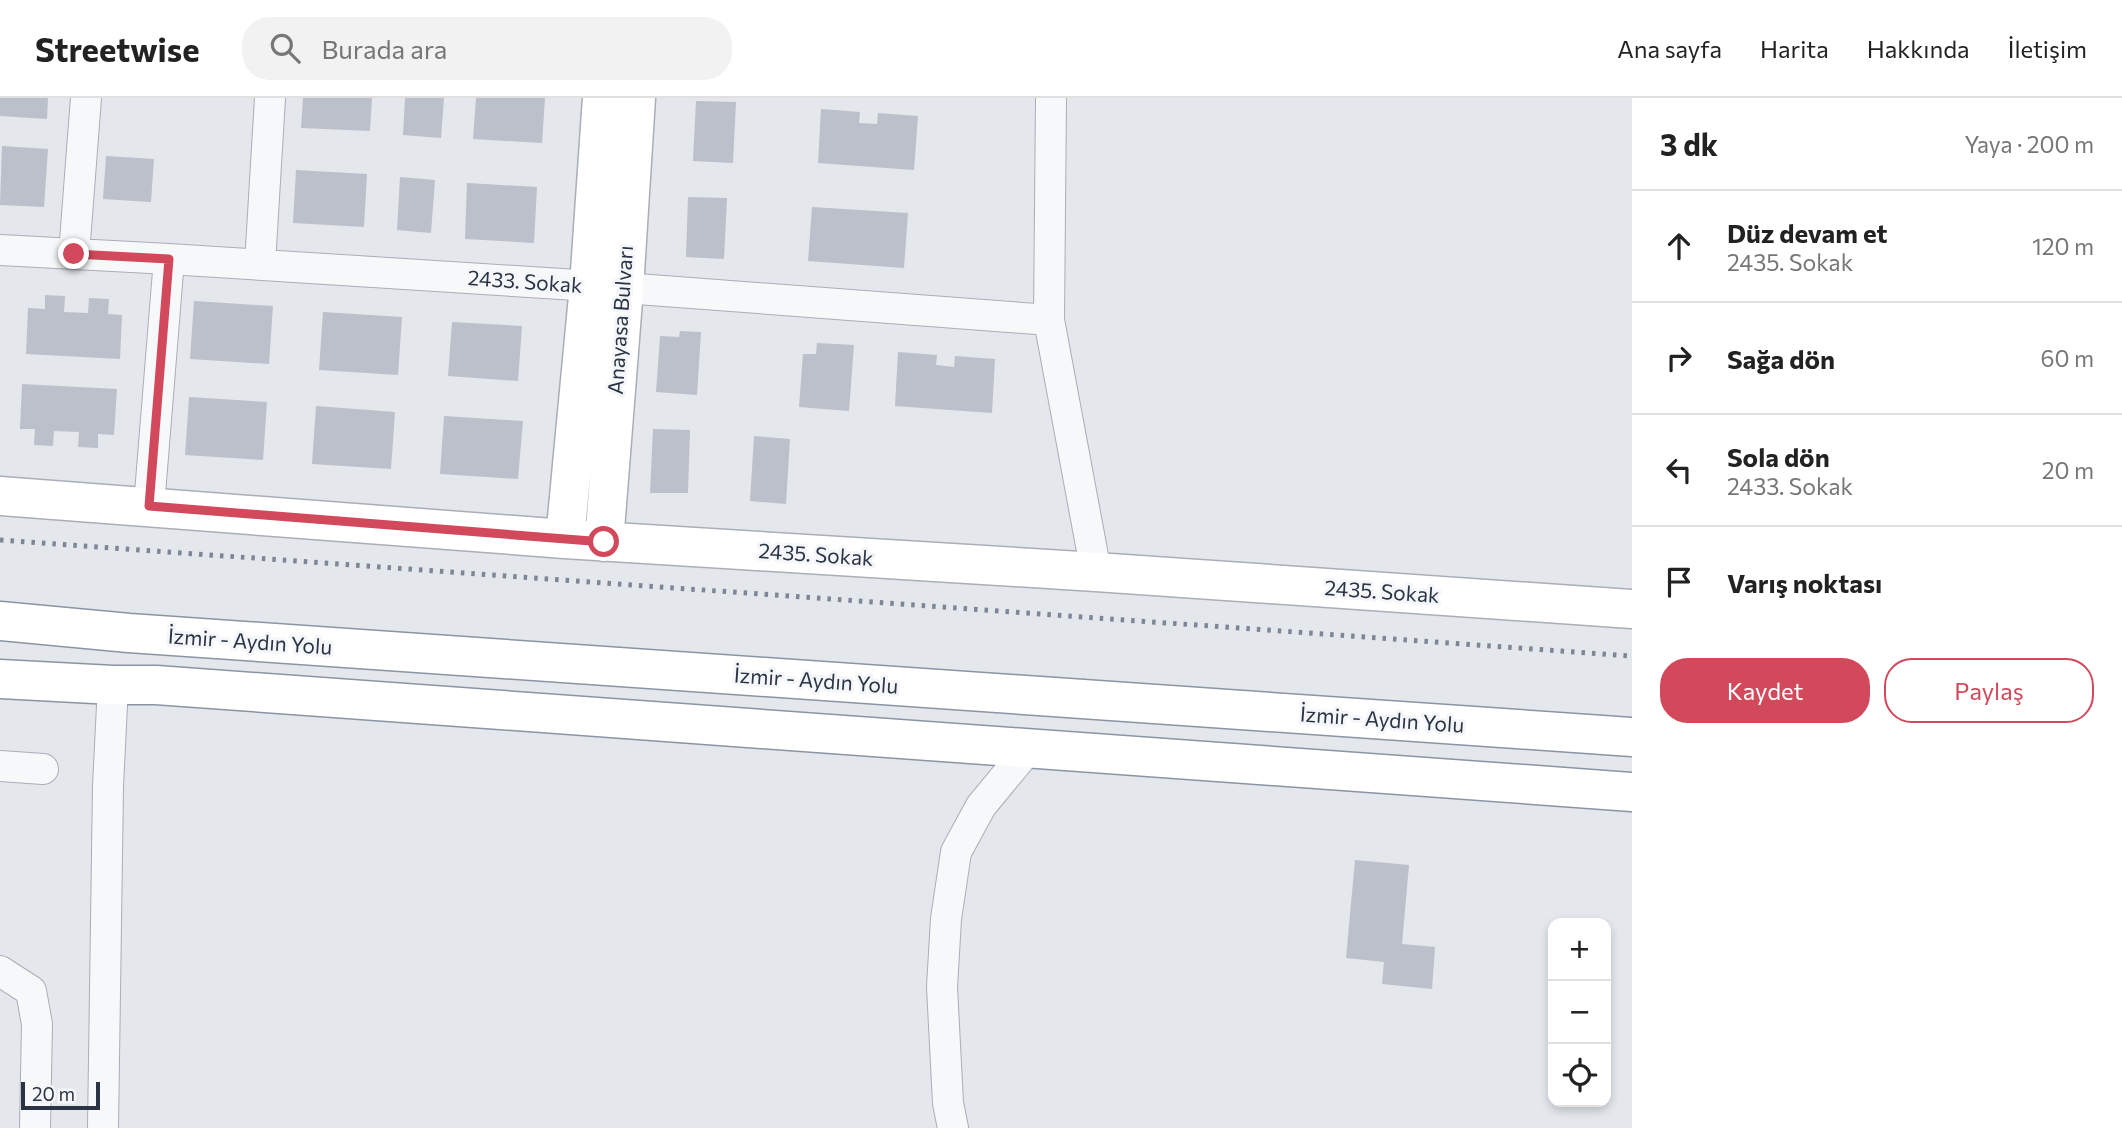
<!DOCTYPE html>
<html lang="tr">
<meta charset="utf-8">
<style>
:root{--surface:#fff;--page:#f2f2f2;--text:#222;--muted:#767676;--line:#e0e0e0;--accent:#d1495b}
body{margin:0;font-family:Commissioner,sans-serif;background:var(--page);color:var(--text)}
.controls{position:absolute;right:21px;bottom:21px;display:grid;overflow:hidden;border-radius:14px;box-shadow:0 4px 10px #0003}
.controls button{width:63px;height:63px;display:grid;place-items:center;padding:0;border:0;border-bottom:2px solid var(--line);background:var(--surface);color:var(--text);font:35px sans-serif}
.scale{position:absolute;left:21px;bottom:18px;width:79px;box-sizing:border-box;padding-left:7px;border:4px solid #2b3445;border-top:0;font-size:19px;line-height:24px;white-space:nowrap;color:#2b3445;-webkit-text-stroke:5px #f4f6f9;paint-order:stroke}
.stop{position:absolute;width:21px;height:21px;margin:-16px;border:5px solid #d1495b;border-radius:50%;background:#fff}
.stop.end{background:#d1495b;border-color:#fff;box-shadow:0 2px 7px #0008}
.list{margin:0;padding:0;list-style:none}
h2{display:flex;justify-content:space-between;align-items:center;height:91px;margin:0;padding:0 28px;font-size:30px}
h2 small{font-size:23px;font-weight:400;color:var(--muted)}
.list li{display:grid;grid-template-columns:46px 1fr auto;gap:21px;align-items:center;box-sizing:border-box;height:112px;padding:0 28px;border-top:2px solid var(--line)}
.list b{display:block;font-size:26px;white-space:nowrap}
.list p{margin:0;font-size:23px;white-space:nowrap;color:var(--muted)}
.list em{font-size:23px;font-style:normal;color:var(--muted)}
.actions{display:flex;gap:14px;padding:21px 28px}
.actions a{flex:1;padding:16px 0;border:2px solid var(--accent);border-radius:28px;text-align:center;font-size:24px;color:var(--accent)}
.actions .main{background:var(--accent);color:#fff}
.icon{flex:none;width:38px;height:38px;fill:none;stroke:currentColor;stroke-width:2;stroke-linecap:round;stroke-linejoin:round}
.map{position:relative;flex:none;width:1632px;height:1030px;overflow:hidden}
header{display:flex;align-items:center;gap:42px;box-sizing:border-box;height:98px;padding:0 35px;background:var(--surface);border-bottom:2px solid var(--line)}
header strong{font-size:33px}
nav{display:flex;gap:38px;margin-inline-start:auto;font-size:24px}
.search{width:490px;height:63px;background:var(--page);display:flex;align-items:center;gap:18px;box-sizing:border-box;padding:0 24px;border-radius:28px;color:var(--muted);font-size:26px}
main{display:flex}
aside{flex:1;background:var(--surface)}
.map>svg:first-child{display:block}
.building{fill:#bbc0ca}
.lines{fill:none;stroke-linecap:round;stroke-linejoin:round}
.street-casing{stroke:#a9aeb7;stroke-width:32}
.secondary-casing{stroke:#a9aeb7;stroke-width:41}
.highway-casing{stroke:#8b94a3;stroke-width:41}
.street{stroke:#f7f8fa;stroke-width:30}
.secondary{stroke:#fff;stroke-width:38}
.highway{stroke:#fff;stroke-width:38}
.rail{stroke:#7d8696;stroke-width:5;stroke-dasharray:3.5 7;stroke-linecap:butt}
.route{stroke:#d1495b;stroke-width:9}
.labels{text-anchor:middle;stroke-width:6;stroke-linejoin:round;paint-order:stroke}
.street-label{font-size:21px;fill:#2b3445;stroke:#f4f6f9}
</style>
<header>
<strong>Streetwise</strong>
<div class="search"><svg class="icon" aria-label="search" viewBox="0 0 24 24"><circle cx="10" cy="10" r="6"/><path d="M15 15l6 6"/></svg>Burada ara</div>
<nav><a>Ana sayfa</a><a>Harita</a><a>Hakkında</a><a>İletişim</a></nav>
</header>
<main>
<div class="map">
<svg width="1632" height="1030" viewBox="0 0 1632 1030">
<rect width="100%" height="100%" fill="#e4e7ec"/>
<path class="building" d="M0 0H48L47 21 0 18Z
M303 0H372L370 33 301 30Z
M405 0H444L441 40 403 37Z
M476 0H545L542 45 473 41Z
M696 3 736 4 733 65 693 63Z
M821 11 860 14 859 25 877 26 878 15 918 18 914 72 818 65Z
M2 48 48 51 44 109 0 107Z
M106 58 154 61 151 104 103 101Z
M296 72 367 76 364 129 293 125Z
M400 79 435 82 431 135 397 132Z
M467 85 537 89 534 145 465 141Z
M688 99 727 100 724 161 686 159Z
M812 109 908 115 904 170 808 163Z
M45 197 65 198 64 214 88 215 89 200 109 201 108 216 122 217 120 261 26 256 28 210 45 211Z
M194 203 273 208 269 266 190 261Z
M323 214 402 219 398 277 319 272Z
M452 224 522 228 518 283 448 278Z
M680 233 701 234 697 297 656 294 660 238 679 239Z
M817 245 854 247 849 313 799 309 803 256H816Z
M898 254 937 257 936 267 954 269 955 258 995 261 992 315 895 308Z
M22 286 117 291 114 337 98 336V350L78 349 79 334 54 333 53 348 34 347 35 331H20Z
M189 299 267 304 263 362 185 357Z
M316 308 395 314 391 371 312 366Z
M444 318 523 323 518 381 440 376Z
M653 331 690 332 688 395H650Z
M754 338 790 341 786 406 750 403Z
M1355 762 1409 767 1402 846 1435 849 1432 891 1382 886 1384 864 1346 860Z"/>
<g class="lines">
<defs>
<path id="street" d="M1051 0 1049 222 1096 474
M0 152 169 161 624 190 1049 222
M74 156 86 0
M260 166 270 0
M149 408 169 161
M0 668 43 671
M0 873 31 893 37 926 35 1030
M103 1030 108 688 113 587
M953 1030 948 1005 942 889 946 821 956 754 981 708 1029 650"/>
<path id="secondary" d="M0 398 565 441 1096 474 1632 511
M565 441 589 188 602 0
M604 444 624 190 636 0"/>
<path id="highway" d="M0 523 129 535 1632 639
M0 581 113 587H156L1632 694"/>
</defs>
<use href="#street" class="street-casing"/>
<use href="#secondary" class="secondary-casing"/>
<use href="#highway" class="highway-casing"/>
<use href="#street" class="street"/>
<use href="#secondary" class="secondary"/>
<use href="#highway" class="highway"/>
<path class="rail" d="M0 442 1632 558"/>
</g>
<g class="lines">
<path class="route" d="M74 156 169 161 149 408 604 444"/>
</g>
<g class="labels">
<g class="street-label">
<text transform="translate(525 184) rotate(4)" y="7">2433. Sokak</text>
<text transform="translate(621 222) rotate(-86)" y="7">Anayasa Bulvarı</text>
<text transform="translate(816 457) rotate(4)" y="7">2435. Sokak</text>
<text transform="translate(1382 494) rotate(4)" y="7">2435. Sokak</text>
<text transform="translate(250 544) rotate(4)" y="7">İzmir - Aydın Yolu</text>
<text transform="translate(816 583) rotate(4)" y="7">İzmir - Aydın Yolu</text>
<text transform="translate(1382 622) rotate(4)" y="7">İzmir - Aydın Yolu</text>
</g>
</g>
</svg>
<div class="controls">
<button>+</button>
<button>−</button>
<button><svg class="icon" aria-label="locate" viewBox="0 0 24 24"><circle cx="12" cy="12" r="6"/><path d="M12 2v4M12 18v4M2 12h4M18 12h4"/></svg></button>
</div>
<div class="scale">20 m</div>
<div class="stop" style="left:604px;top:444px"></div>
<div class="stop end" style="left:74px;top:156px"></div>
</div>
<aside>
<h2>3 dk<small>Yaya · 200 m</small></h2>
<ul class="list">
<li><svg class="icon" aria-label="ahead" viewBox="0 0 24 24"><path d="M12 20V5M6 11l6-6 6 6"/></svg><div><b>Düz devam et</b><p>2435. Sokak</p></div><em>120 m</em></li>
<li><svg class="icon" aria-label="right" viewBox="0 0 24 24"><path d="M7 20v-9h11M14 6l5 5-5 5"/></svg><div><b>Sağa dön</b></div><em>60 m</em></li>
<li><svg class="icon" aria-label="left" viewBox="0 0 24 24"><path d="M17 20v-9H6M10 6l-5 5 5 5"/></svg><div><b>Sola dön</b><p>2433. Sokak</p></div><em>20 m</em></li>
<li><svg class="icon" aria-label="arrive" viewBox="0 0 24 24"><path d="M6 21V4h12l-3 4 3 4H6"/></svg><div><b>Varış noktası</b></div></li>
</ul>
<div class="actions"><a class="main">Kaydet</a><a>Paylaş</a></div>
</aside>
</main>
